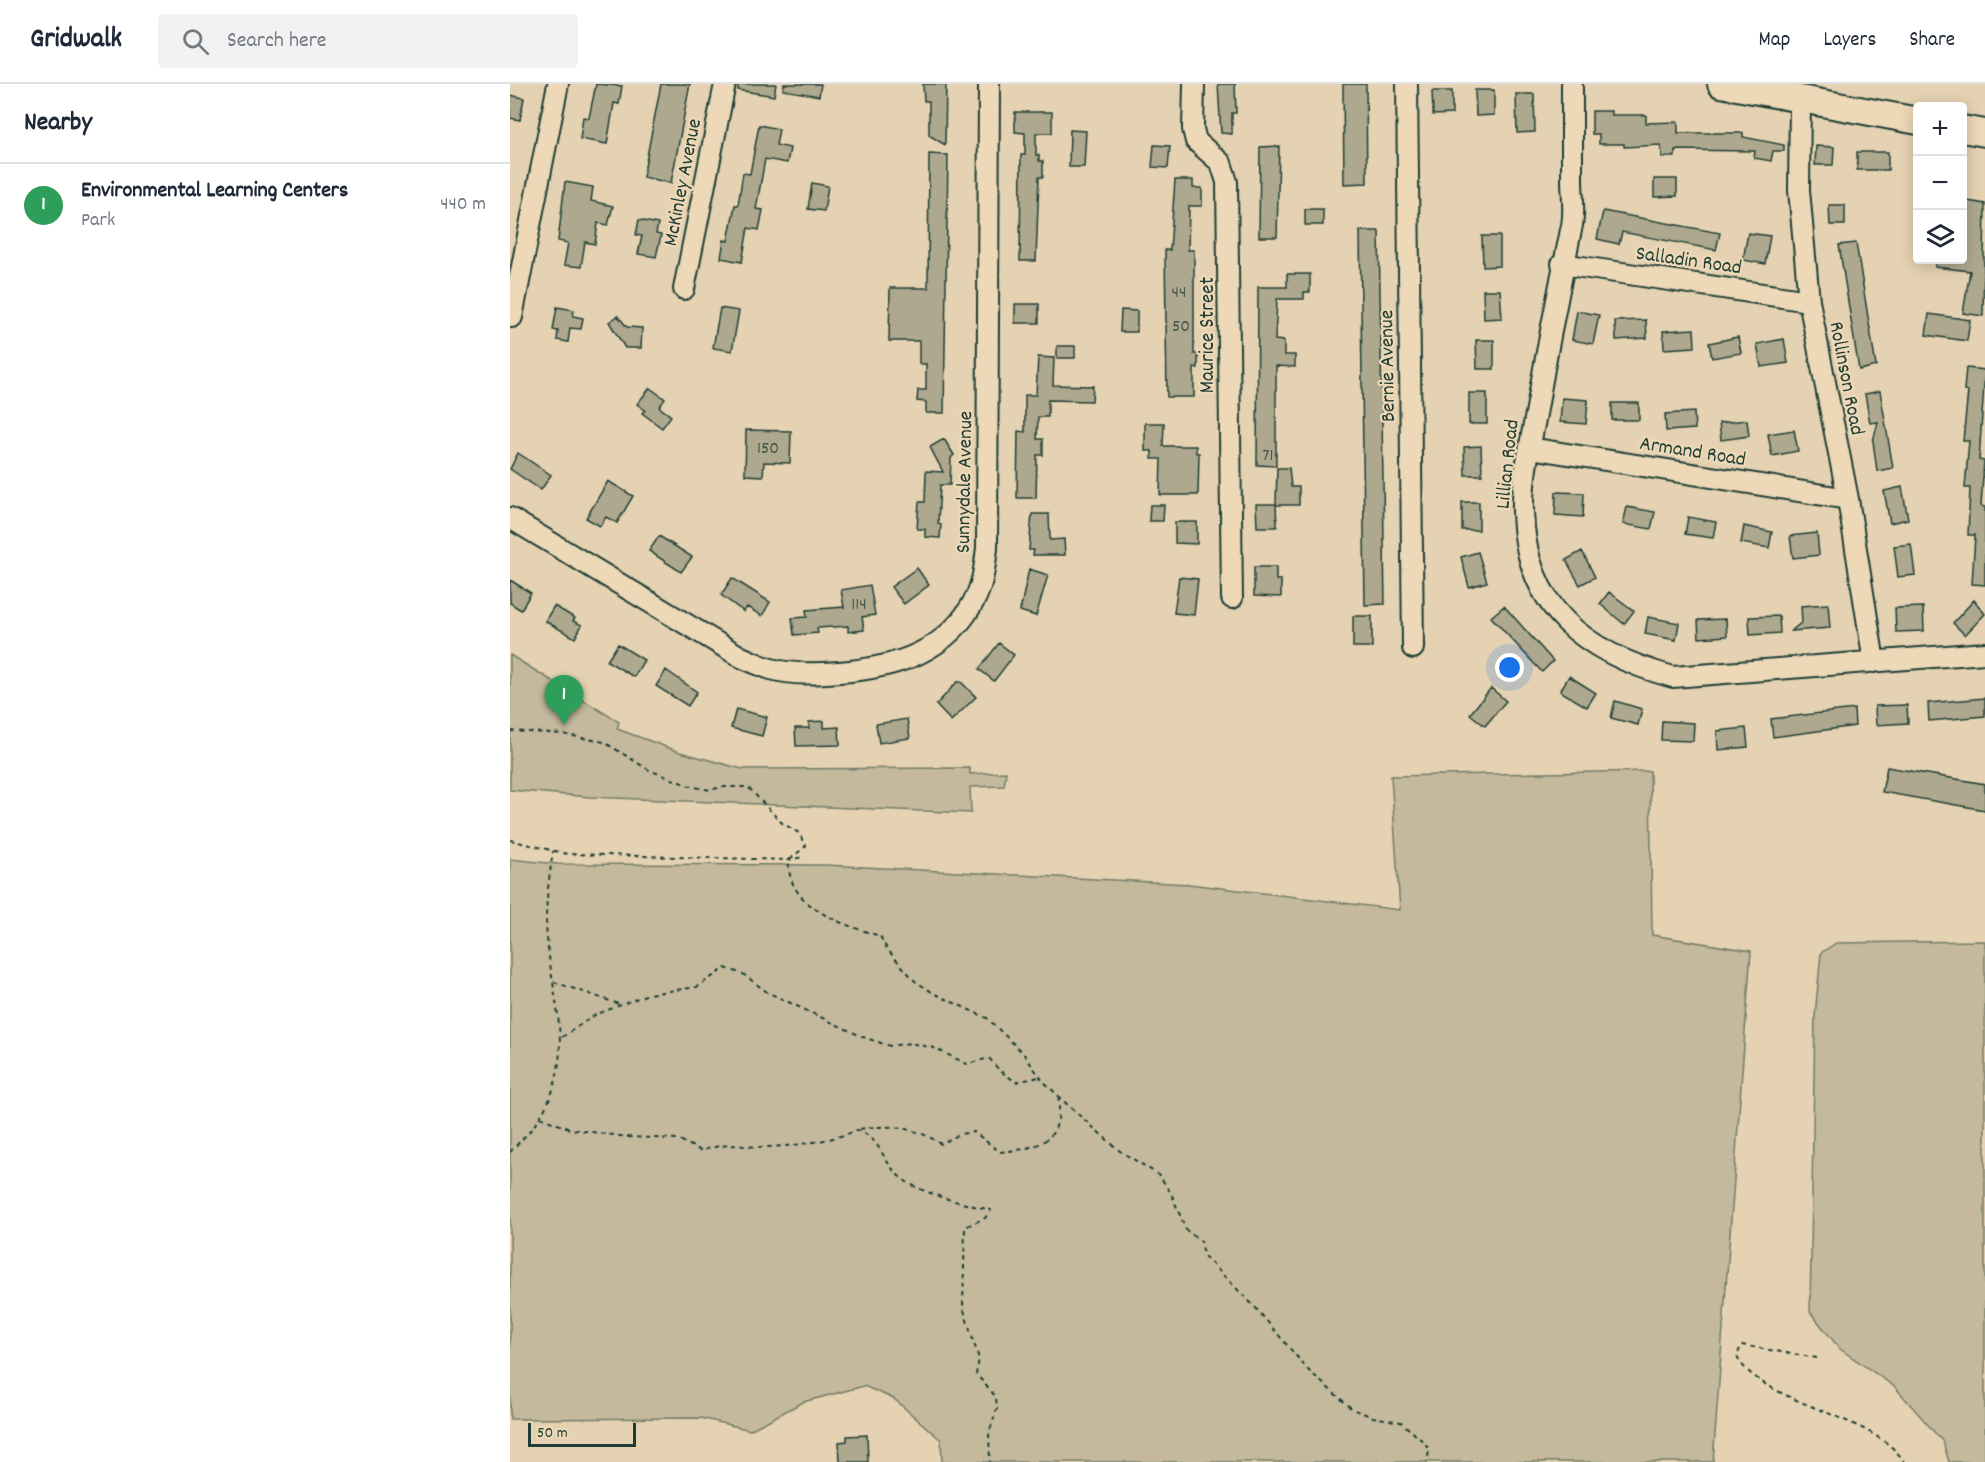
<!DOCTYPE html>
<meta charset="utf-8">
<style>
:root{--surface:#fff;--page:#f2f2f3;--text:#1f2937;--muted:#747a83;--line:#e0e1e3;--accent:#ea580c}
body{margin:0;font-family:Dekko,sans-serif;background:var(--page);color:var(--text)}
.controls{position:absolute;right:18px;top:18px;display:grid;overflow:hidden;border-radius:6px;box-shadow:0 3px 15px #0003}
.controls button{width:54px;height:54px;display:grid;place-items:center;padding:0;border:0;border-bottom:2px solid var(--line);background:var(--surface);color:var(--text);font:30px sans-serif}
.scale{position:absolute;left:18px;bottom:15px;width:108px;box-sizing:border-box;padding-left:6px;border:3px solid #1f3d34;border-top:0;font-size:16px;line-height:21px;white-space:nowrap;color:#1f3d34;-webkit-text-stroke:4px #edd8b7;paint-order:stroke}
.you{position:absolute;left:1000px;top:584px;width:21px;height:21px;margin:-15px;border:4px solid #fff;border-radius:50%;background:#1a73e8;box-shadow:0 0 0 9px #1a73e833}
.badge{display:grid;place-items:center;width:39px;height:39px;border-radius:50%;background:var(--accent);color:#fff;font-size:20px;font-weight:700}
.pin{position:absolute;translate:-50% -50px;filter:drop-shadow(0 2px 3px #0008)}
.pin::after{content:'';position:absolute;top:32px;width:21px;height:18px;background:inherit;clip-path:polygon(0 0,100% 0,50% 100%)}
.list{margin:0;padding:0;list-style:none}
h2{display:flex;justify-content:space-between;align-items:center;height:78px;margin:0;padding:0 24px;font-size:26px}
h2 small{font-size:20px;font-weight:400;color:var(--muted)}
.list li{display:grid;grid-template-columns:39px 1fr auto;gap:18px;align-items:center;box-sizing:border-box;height:84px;padding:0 24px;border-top:2px solid var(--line)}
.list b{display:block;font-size:22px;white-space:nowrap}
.list p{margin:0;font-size:20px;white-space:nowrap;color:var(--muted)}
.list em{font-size:20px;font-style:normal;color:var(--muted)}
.icon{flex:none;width:33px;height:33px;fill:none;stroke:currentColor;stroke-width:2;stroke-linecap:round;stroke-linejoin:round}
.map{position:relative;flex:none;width:1475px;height:1378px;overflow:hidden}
header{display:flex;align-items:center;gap:36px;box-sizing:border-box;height:84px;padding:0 30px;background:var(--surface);border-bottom:2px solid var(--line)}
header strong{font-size:28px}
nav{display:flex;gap:33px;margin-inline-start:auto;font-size:21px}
.search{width:420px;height:54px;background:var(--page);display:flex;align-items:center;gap:15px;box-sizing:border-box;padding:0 21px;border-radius:6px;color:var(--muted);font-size:22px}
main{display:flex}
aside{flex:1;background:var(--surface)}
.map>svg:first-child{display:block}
.green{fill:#c4b99d;stroke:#727b68;stroke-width:1.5}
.building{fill:#aea88f;stroke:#1f3d34;stroke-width:1.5}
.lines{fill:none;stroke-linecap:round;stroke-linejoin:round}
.minor-casing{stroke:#1f3d34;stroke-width:24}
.major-casing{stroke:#1f3d34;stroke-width:30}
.path{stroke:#1f3d34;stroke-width:2;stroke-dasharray:4.5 4.5;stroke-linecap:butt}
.minor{stroke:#edd8b7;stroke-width:20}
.major{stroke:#edd8b7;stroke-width:26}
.labels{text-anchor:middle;stroke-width:4.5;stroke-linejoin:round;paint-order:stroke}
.number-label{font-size:18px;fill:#43584b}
.street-label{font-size:21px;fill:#1f3d34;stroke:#edd8b7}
</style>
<header>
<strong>Gridwalk</strong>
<div class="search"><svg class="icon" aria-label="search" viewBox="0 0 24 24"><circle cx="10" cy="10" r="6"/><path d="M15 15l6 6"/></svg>Search here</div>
<nav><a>Map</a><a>Layers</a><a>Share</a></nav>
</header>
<main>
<aside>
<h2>Nearby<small></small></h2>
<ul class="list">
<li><span class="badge" style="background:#2e9e5b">1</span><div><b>Environmental Learning Centers</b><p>Park</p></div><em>440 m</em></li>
</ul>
</aside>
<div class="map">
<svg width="1475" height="1378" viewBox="0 0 1475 1378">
<rect width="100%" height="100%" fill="#e5d2b2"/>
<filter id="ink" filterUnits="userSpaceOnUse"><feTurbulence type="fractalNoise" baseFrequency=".0167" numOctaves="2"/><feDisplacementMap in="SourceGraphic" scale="12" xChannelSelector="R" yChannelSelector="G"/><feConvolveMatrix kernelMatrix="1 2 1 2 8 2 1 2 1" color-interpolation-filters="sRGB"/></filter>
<g filter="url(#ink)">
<path class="green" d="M0 571 109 638 107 645 170 668 232 685 460 684V690L496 688 494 702 460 703 461 729 80 713 0 706Z
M1140 687 1142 851 1241 867 1203 1378H432L431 1356 384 1315 354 1302 293 1318 240 1346 191 1334 0 1335V775L47 780 316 781 679 800 890 826 881 692Z
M1475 857V1378H1439L1433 1358 1385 1303 1330 1265 1300 1228 1305 932 1311 869 1326 859Z"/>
<path class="building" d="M86 0 112 2 109 20 104 19 97 60 70 55 73 33 79 34Z
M151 0H180L161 99 133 93Z
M228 0H266L264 12 228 6Z
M274 0H311L309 12 273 6Z
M413 0H436L435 61 419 51V17H414Z
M708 0H725L726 29H722V50L711 49Z
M833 0H856L857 99 834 100Z
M965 6H984V31L966 32Z
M922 7H942V30L923 31Z
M1006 10H1024L1025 48 1007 49Z
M0 11 14 14 10 36 0 34Z
M1082 27H1101V31H1136V39L1168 38V49H1233V53L1274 61V67H1263L1261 77 1244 74 1245 67 1165 66V73H1152L1151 61 1114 63V60H1089V50H1082Z
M505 28H542V49H526V71H529V77H533V93H529L526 177H510L511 71H515V49L505 48Z
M249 41 269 45 266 61 280 64 277 79 255 75 246 125 253 126 249 146 238 144 232 178 211 174 214 156 218 157 225 121H228L233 89 240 90Z
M560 46 576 47 574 83H559Z
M644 61 660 62 658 84 642 83Z
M769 62 767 153H749L750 63Z
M1306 62 1324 63 1323 81H1305Z
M1347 68H1378V86H1347Z
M419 70 438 71 434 329H416V318L407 317 408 306H416V280H409V257H379L380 204H418Z
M1144 95H1167V112L1144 113Z
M665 96H683V104H692V122H679L678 166H684V270H688V284H684V313H657L655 166H660Z
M55 98 83 103 81 117 103 122 98 141 88 139 85 160 75 158 71 183 54 181 58 159 48 157Z
M302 99 318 102 314 127 298 125Z
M1452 116 1475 120 1473 232 1453 229 1460 187 1425 183V176H1452Z
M1319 121H1335V141H1320Z
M795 125H813V141H795Z
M1093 127 1210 149 1206 166 1112 148 1109 160 1087 155Z
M129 136 148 140 146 150 151 151 146 173 128 170 132 152 126 151Z
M850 147H869L875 520 855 521Z
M1238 149 1260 152 1255 180 1233 176Z
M972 152H990V182L973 183Z
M1346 159 1366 282 1349 286 1329 161Z
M777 190H800V208H794V215H767L765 256 774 257V271H785V283L766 282V382L747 381 748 203H777Z
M973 206H990L992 234 974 235Z
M505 220H529V239H505Z
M47 223 64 226 63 232 73 234 71 245 60 244 58 258 47 256 48 247 43 246Z
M210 224 229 227 222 267 203 264Z
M611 226 627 227V248H610Z
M1067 227 1089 231 1083 260 1062 256Z
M1419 230 1460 236 1457 257 1416 251Z
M108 232 117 243 132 244 131 264H115L99 238Z
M1136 236 1137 254 1106 256 1105 237Z
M1184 245 1185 263 1154 265 1153 247Z
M1228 253 1231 269 1202 274 1199 259Z
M1274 255 1278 279 1251 283 1247 260Z
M966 256H984V285H967Z
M547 262H565V274H547Z
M528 273 544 274 543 301 583 302 582 317 538 316V333H528L527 355H533V371H527L526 414H507L508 347 515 348V311H526Z
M1456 284 1475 286 1469 376 1474 377 1471 422 1475 423V501L1462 500 1465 451H1458L1460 404H1455L1459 357H1453L1458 307 1454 306Z
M140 304 155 315 149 323 161 332 152 344 132 329 135 326 127 320Z
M1370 307 1383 384 1367 387 1363 357 1368 338 1360 339 1355 310Z
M959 309H977V340H959Z
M1052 314 1078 316 1076 340 1050 338Z
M1102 319H1129V336H1102Z
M1184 328 1185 345 1156 347 1155 330Z
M1237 336 1239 352 1211 356 1209 339Z
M635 339H654L653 362H686V369H689L688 411H650L651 375H642V367H635Z
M236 346 281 347 280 379 254 378 253 392 235 391Z
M1284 346 1288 367 1262 372 1258 350Z
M434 355 444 371 441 374 440 401H430L428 439 431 440 430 454 415 453V445H407L409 418H415L416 387 433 388 420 363Z
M971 362 972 391H955L954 363Z
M8 369 41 391 31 406 0 385Z
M767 384H779L781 403H789V421H766L767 443H747L746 420H766Z
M98 397 123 412 107 439 96 433 90 442 76 434Z
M1392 403 1398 435 1380 439 1374 407Z
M1046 408 1074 409 1073 433 1045 431Z
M952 418H969V446H952Z
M640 421H654L653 437H639Z
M1117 423 1145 428 1141 445 1113 440Z
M522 430H539L540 456 554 455 555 471H523L524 466H519Z
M1178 433 1206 438 1203 454 1175 450Z
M665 438H687V460L665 459Z
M1234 442 1262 448 1259 464 1231 459Z
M1307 449 1309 471 1283 474 1280 452Z
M149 452 182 473 171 488 139 467Z
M1401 460 1405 491 1388 493 1384 462Z
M1072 467 1085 493 1070 501 1056 476Z
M968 468 977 498 959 503 951 473Z
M744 483H766V496H771V513L744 512Z
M407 484 419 501 394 520 381 503Z
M519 485 538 491 526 532 510 527Z
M669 493 688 495 684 531 664 529Z
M222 494 260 518 252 532 237 523 234 528 211 511Z
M0 496 21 509 11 526 0 519Z
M360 501 365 531 352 533 354 546 338 548V542L307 544 308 549 284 551 282 534 297 533 296 526 334 523 331 506Z
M1099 508 1124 527 1114 540 1090 520Z
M1464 516 1475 530 1455 551 1443 539Z
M1318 520 1320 544 1281 547 1292 538 1291 522Z
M44 522 65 534 63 537 72 541 65 554 35 537Z
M994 522 1043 577 1032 588 981 533Z
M1413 523 1414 547 1386 548 1385 524Z
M843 532H862V563H843Z
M1269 532 1270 549 1240 551 1239 533Z
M1138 533 1169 539 1166 556 1135 550Z
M1216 535 1217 552 1189 554 1188 536Z
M489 559 504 571 484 597 469 585Z
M108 560 134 576 124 593 97 577Z
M156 586 187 608 178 622 146 602Z
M1059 592 1086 609 1077 623 1050 607Z
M447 598H451L466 613 441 637 426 621Z
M981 604 996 617 975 642 960 630Z
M1475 614V632L1419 637 1418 619Z
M1105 617 1132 625 1128 641 1101 634Z
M1397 621 1398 639 1366 641 1365 622Z
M226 625 257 633 252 652 221 644Z
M1344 625 1345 642 1263 653 1261 635Z
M397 635 400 654 369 659 366 640Z
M314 637V644L329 643 330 661 286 662 285 644H299V638Z
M1152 637 1184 639 1183 657 1151 656Z
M1236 644 1238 663 1208 666 1207 647Z
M1377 683 1475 700V726L1372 708Z
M357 1351 358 1378H330L329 1358 337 1357V1352Z"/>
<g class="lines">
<defs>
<path id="minor" d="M684 0 683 45 686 57 711 79 717 98 722 514
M897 0 903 564
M1062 0C1062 32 1062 64 1062 95 1062 110 1065 126 1062 141 1050 200 1038 259 1028 319 1022 354 1012 391 1013 427 1015 524 1075 569 1163 593L1475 569
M1290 16 1289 106 1299 217 1338 415 1364 578
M1052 180 1299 217
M174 205 215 0
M2 233 48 0
M1020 364 1338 415
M0 434 231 573C241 577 250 582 261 585 283 591 306 590 329 588 385 584 439 568 466 513 473 498 475 481 477 464L479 0"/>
<path id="major" d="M1211 0 1408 37
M1452 45 1475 49"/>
</defs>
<use href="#minor" class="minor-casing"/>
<use href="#major" class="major-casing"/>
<path class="path" d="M0 647 52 650 94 658 139 686 180 702 200 706 212 703H238L272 739 289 749 296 762 279 776C275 823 334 841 370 852L377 865 405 897 425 910 477 934 513 969 533 997 561 1024 610 1067 649 1091 661 1109 676 1146 691 1157 694 1172 744 1222 799 1287 842 1325 863 1333 891 1338 915 1359 919 1367 917 1378
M0 756 57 770 279 776 293 773
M44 898 112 921
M52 953 85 931 138 910 187 903 215 884 233 890 257 908 353 953 380 962 400 959 424 964 457 980 479 974 489 986 506 998 529 993
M30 1033 60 1045 118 1053 168 1055 191 1067C219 1057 228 1063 255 1063 280 1063 326 1056 347 1046 369 1053 372 1075 387 1090 405 1109 455 1120 481 1126L475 1134 455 1143 453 1223 469 1275 466 1290 486 1313 487 1325 479 1349 480 1378
M350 1045C379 1040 406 1043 431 1060L450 1050 464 1048 490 1068C530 1064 554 1058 548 1011
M0 1068C10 1057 23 1045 30 1033 67 974 42 916 37 854 34 825 39 796 43 767
M1307 1274 1231 1261 1227 1273C1253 1321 1367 1331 1394 1378"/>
<use href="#minor" class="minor"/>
<use href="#major" class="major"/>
</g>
</g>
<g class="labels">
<g class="number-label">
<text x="669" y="213">44</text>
<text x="671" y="247">50</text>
<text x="258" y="369">150</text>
<text x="758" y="376">71</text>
<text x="349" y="525">114</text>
</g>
<g class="street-label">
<text transform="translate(171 98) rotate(-79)" y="7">McKinley Avenue</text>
<text transform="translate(1179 175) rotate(8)" y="7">Salladin Road</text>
<text transform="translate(696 251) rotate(-90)" y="7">Maurice Street</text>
<text transform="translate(876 282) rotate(-91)" y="7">Bernie Avenue</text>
<text transform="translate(1338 294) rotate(79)" y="7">Rollinson Road</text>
<text transform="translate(1183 366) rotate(9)" y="7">Armand Road</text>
<text transform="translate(996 380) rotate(-84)" y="7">Lillian Road</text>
<text transform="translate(453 398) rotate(-89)" y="7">Sunnydale Avenue</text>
</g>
</g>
</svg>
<div class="controls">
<button>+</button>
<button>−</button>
<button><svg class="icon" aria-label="layers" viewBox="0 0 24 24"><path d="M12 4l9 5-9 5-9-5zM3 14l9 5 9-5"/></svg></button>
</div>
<div class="scale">50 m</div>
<div class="you"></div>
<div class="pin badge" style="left:54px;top:641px;background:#2e9e5b">1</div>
</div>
</main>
